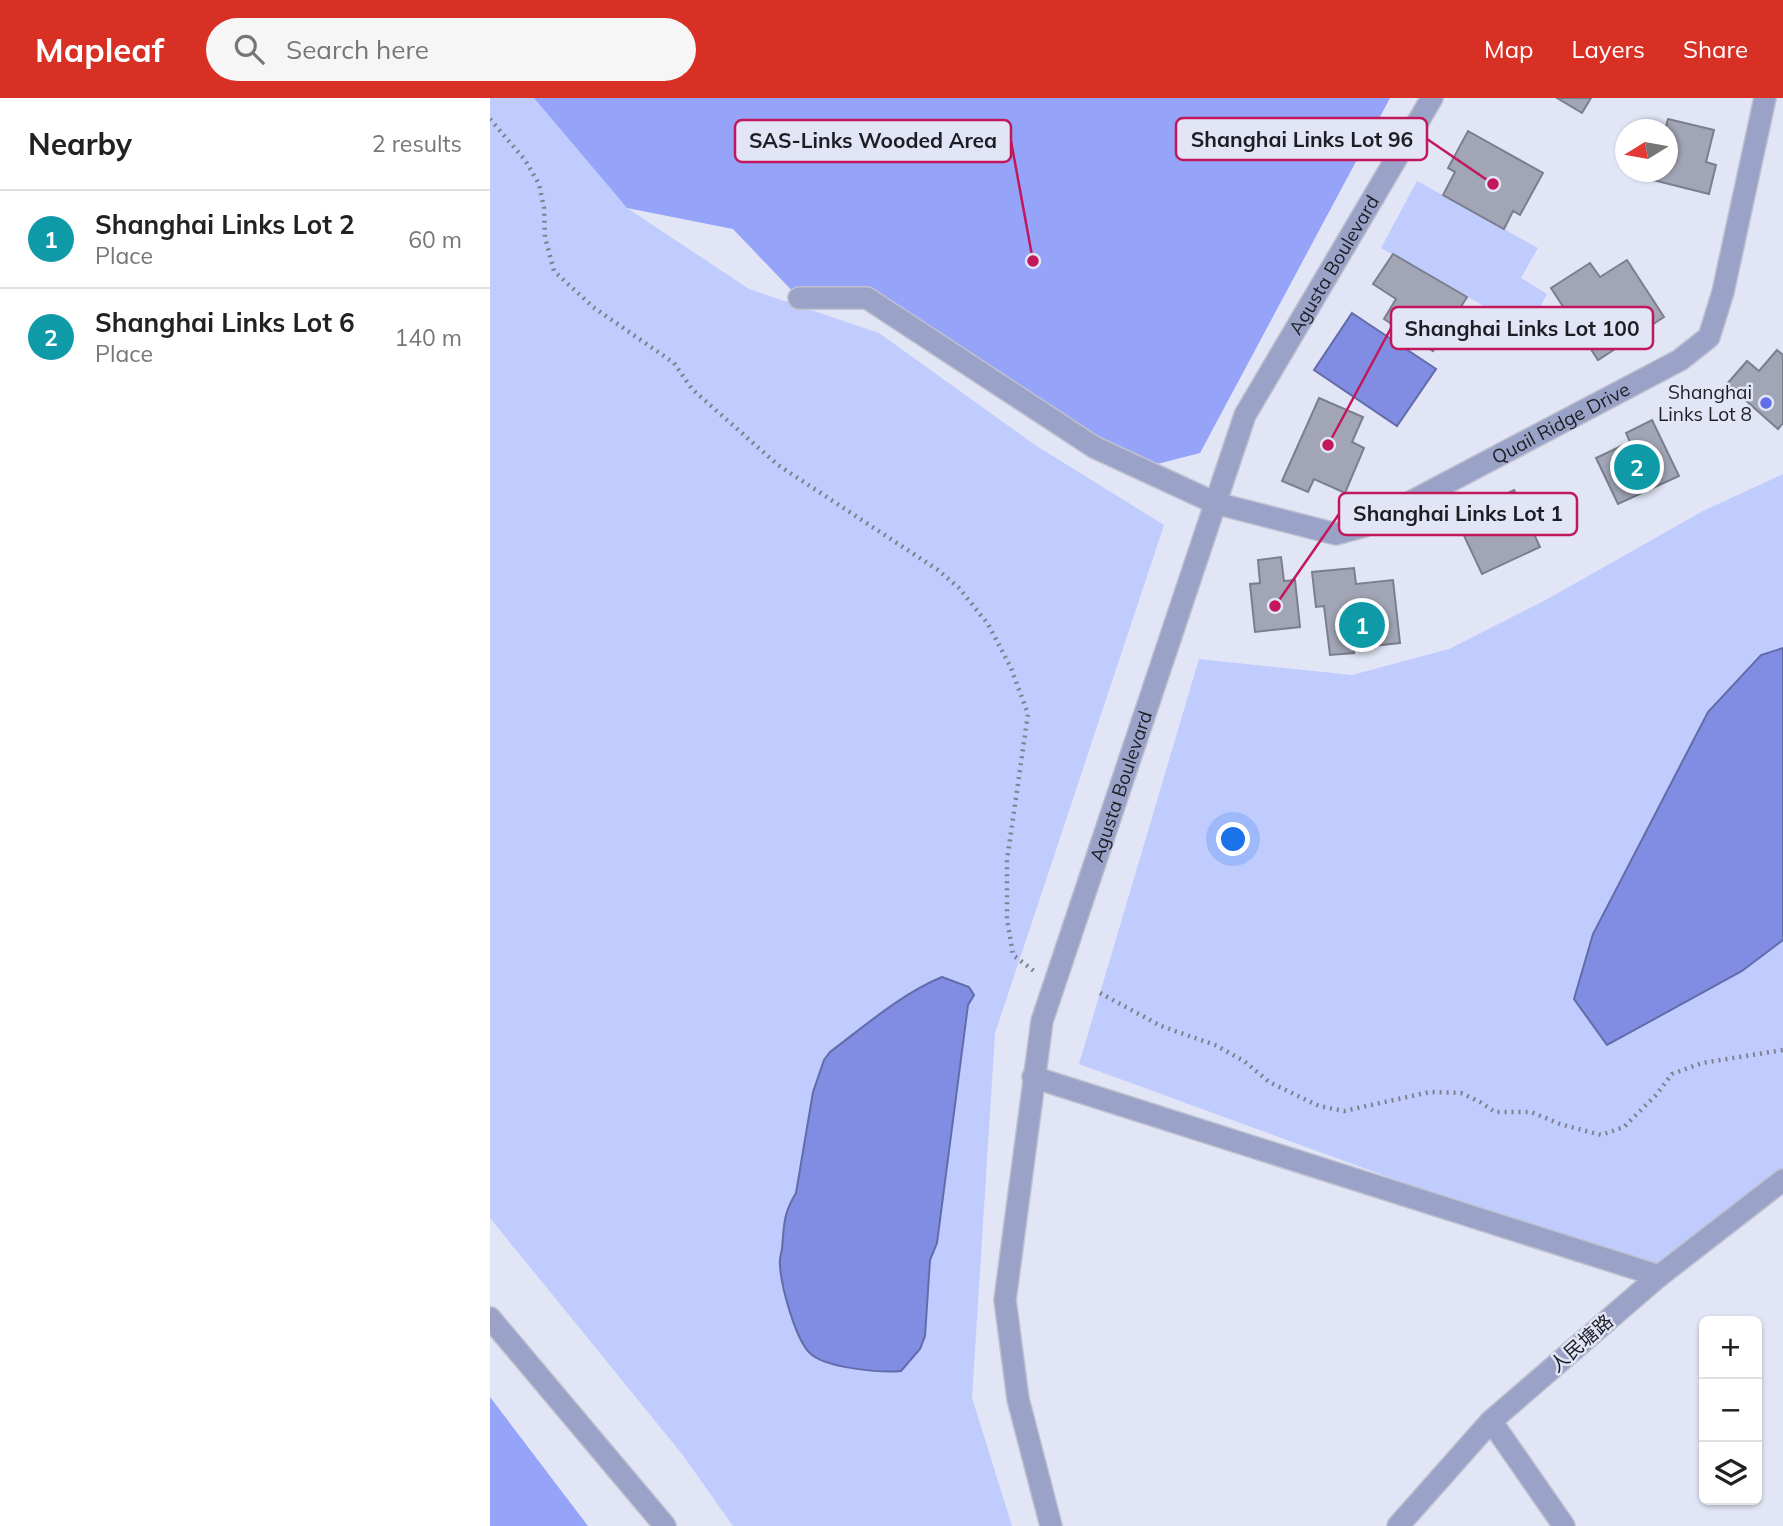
<!DOCTYPE html>
<meta charset="utf-8">
<style>
:root{--surface:#fff;--page:#f6f6f6;--text:#222;--muted:#767676;--line:#e0e0e0;--accent:#d93025}
body{margin:0;font-family:Mulish,"Noto Sans SC",sans-serif;background:var(--page);color:var(--text)}
.controls{position:absolute;right:21px;bottom:21px;display:grid;overflow:hidden;border-radius:10px;box-shadow:0 2px 5px #0004}
.controls button{width:63px;height:63px;display:grid;place-items:center;padding:0;border:0;border-bottom:2px solid var(--line);background:var(--surface);color:var(--text);font:35px sans-serif}
.compass{position:absolute;left:1125px;top:21px;width:63px;height:63px;border-radius:50%;background:var(--surface);box-shadow:0 2px 5px #0004;rotate:259deg}
.you{position:absolute;left:744px;top:742px;width:24px;height:24px;margin:-18px;border:5px solid #fff;border-radius:50%;background:#1a73e8;box-shadow:0 0 0 10px #1a73e833}
.badge{display:grid;place-items:center;width:46px;height:46px;border-radius:50%;background:var(--accent);color:#fff;font-size:23px;font-weight:700}
.pin{position:absolute;translate:-50% -50%;border:4px solid #fff;box-shadow:0 2px 7px #0006}
.list{margin:0;padding:0;list-style:none}
h2{display:flex;justify-content:space-between;align-items:center;height:91px;margin:0;padding:0 28px;font-size:30px}
h2 small{font-size:23px;font-weight:400;color:var(--muted)}
.list li{display:grid;grid-template-columns:46px 1fr auto;gap:21px;align-items:center;box-sizing:border-box;height:98px;padding:0 28px;border-top:2px solid var(--line)}
.list b{display:block;font-size:26px;white-space:nowrap}
.list p{margin:0;font-size:23px;white-space:nowrap;color:var(--muted)}
.list em{font-size:23px;font-style:normal;color:var(--muted)}
.icon{flex:none;width:38px;height:38px;fill:none;stroke:currentColor;stroke-width:2;stroke-linecap:round;stroke-linejoin:round}
.map{position:relative;flex:none;width:1293px;height:1428px;overflow:hidden}
header{display:flex;align-items:center;gap:42px;box-sizing:border-box;height:98px;padding:0 35px;background:var(--accent);color:#fff}
header strong{font-size:33px}
nav{display:flex;gap:38px;margin-inline-start:auto;font-size:24px}
.search{width:490px;height:63px;background:var(--page);display:flex;align-items:center;gap:18px;box-sizing:border-box;padding:0 24px;border-radius:38px;color:var(--muted);font-size:26px}
main{display:flex}
aside{flex:1;background:var(--surface)}
.map>svg:first-child{display:block}
.green{fill:#c0cbfe}
.forest{fill:#95a3f9}
.water{fill:#808de2;stroke:#626ca9;stroke-width:2}
.building{fill:#a2a5b5;stroke:#7a7e8d;stroke-width:2}
.lines{fill:none;stroke-linecap:round;stroke-linejoin:round}
.minor-casing{stroke:#bec1cf;stroke-width:24}
.path{stroke:#7f828d;stroke-width:4.5;stroke-dasharray:2 5;stroke-linecap:butt}
.minor{stroke:#9aa2c8;stroke-width:21}
.poi-dot{fill:#636de6;stroke:#e1e5f5;stroke-width:2.5}
.labels{text-anchor:middle;stroke-width:5;stroke-linejoin:round;paint-order:stroke}
.street-label{font-size:19px;fill:#1d1e24;stroke:#e1e5f5}
.poi-label{font-size:19px;fill:#1d1e24;stroke:#e1e5f5;text-anchor:end}
.leader{fill:none;stroke:#c2185b;stroke-width:2.5}
.callout-dot{fill:#c2185b;stroke:#e1e5f5;stroke-width:2.5}
.callout{fill:#e1e5f5;stroke:#c2185b;stroke-width:2.5}
.callout-label{font-size:21px;text-anchor:middle;font-weight:bold;fill:#1d1e24}
</style>
<header>
<strong>Mapleaf</strong>
<div class="search"><svg class="icon" aria-label="search" viewBox="0 0 24 24"><circle cx="10" cy="10" r="6"/><path d="M15 15l6 6"/></svg>Search here</div>
<nav><a>Map</a><a>Layers</a><a>Share</a></nav>
</header>
<main>
<aside>
<h2>Nearby<small>2 results</small></h2>
<ul class="list">
<li><span class="badge" style="background:#0f9aa8">1</span><div><b>Shanghai Links Lot 2</b><p>Place</p></div><em>60 m</em></li>
<li><span class="badge" style="background:#0f9aa8">2</span><div><b>Shanghai Links Lot 6</b><p>Place</p></div><em>140 m</em></li>
</ul>
</aside>
<div class="map">
<svg width="1293" height="1428" viewBox="0 0 1293 1428">
<rect width="100%" height="100%" fill="#e1e5f5"/>
<path class="green" d="M0 0H44L137 110 259 191 389 235 545 347 674 427 505 935 482 1300 522 1428H243L192 1356 0 1120Z
M927 83 1048 150 1031 180 1057 196 1032 243 997 225 1001 212 891 150Z
M1293 376V1082L1169 1178 589 966 709 561 862 577 959 551 1054 503 1213 413Z"/>
<path class="forest" d="M44 0H900L710 355 667 366 609 344 387 195 309 200 243 131 137 110Z
M0 1299 98 1428H0Z"/>
<path class="water" d="M862 215 946 271 907 328 824 272Z
M1293 550V842L1252 873 1117 947 1084 901 1103 836 1218 614 1271 557Z
M452 879 479 889 484 897 478 907 447 1145 440 1162 435 1238 430 1251 411 1273C390 1275 339 1270 322 1257 306 1245 291 1188 290 1167 289 1162 291 1156 292 1151 294 1128 293 1116 306 1095L323 994 334 962 340 954C376 927 411 896 452 879Z"/>
<path class="building" d="M1067 0H1101L1092 15Z
M1178 21 1224 32 1216 64 1226 67 1219 96 1163 82 1165 74H1178V32H1175Z
M978 33 1053 75 1030 117 1023 113 1014 131 953 97 965 74 958 70Z
M903 156 977 199 943 253 894 221 906 201 883 186Z
M1137 162 1174 219 1108 262 1061 190 1100 165 1110 179Z
M1287 252 1293 257V325L1288 331 1237 286 1257 263 1269 273Z
M829 300 873 319 862 344 874 350 855 395 824 381 818 394 792 383Z
M1162 322 1189 378 1128 406 1106 360 1140 344 1136 335Z
M1024 392 1050 449 992 476 970 429 1011 410 1007 400Z
M791 459 794 483 805 482 810 529 765 534 760 486 770 485 768 462Z
M864 470 866 486 903 482 910 545 863 550 864 555 840 557 834 508 826 509 822 474Z"/>
<g class="lines">
<defs>
<g id="minor">
<path id="s1" d="M309 200H377L604 349 725 405 846 436 875 428 1190 262 1219 239 1233 194 1275 0"/>
<path d="M543 979 1169 1178"/>
<path d="M0 1220 175 1428"/>
<path d="M1001 1323 1074 1428"/>
<path id="s2" d="M561 1428 528 1301 515 1202 552 923 755 317 942 0"/>
<path d="M908 1428 1001 1323 1169 1178 1293 1082"/>
</g>
</defs>
<use href="#minor" class="minor-casing"/>
<path class="path" d="M0 21 35 62 49 86 54 110 55 139 64 173 103 209 184 265 202 291 288 367 448 472 469 490 498 526 521 570 538 616 517 762V821L523 857 544 873
M610 895 671 928 725 947 754 963 779 984 829 1008 854 1013 940 994 971 995 990 1004 1005 1014H1041L1070 1026 1111 1037 1134 1029 1166 997 1182 976 1212 965 1293 952"/>
<use href="#minor" class="minor"/>
</g>
<circle class="poi-dot" cx="1276" cy="305" r="7"/>
<g class="labels">
<g class="street-label">
<text dy="7" stroke="none"><textPath href="#s2" startOffset="1326">Agusta Boulevard</textPath></text>
<text dy="7" stroke="none"><textPath href="#s1" startOffset="849">Quail Ridge Drive</textPath></text>
<text dy="7" stroke="none"><textPath href="#s2" startOffset="760">Agusta Boulevard</textPath></text>
<text transform="translate(1091 1245) rotate(-41)" y="7">人民塘路</text>
</g>
<g class="poi-label">
<text x="1262" y="301">Shanghai<tspan x="1262" dy="22">Links Lot 8</tspan></text>
</g>
</g>
<path class="leader" d="M1003 86L937 41M543 163L521 43M838 347L901 230M785 508L849 416"/>
<g class="callout-dot">
<circle cx="1003" cy="86" r="7"/>
<circle cx="543" cy="163" r="7"/>
<circle cx="838" cy="347" r="7"/>
<circle cx="785" cy="508" r="7"/>
</g>
<g class="callout">
<rect x="686" y="20" width="251" height="42" rx="7"/>
<rect x="245" y="22" width="276" height="42" rx="7"/>
<rect x="901" y="209" width="262" height="42" rx="7"/>
<rect x="849" y="395" width="238" height="42" rx="7"/>
</g>
<g class="callout-label">
<text x="812" y="49">Shanghai Links Lot 96</text>
<text x="383" y="50">SAS-Links Wooded Area</text>
<text x="1032" y="238">Shanghai Links Lot 100</text>
<text x="968" y="423">Shanghai Links Lot 1</text>
</g>
</svg>
<div class="controls">
<button>+</button>
<button>−</button>
<button><svg class="icon" aria-label="layers" viewBox="0 0 24 24"><path d="M12 4l9 5-9 5-9-5zM3 14l9 5 9-5"/></svg></button>
</div>
<svg class="compass" viewBox="-18 -18 36 36"><path d="M0-13l5 13h-10z" fill="#e53935"/><path d="M0 13l5-13h-10z" fill="#767676"/></svg>
<div class="you"></div>
<div class="pin badge" style="left:872px;top:527px;background:#0f9aa8">1</div>
<div class="pin badge" style="left:1147px;top:369px;background:#0f9aa8">2</div>
</div>
</main>
